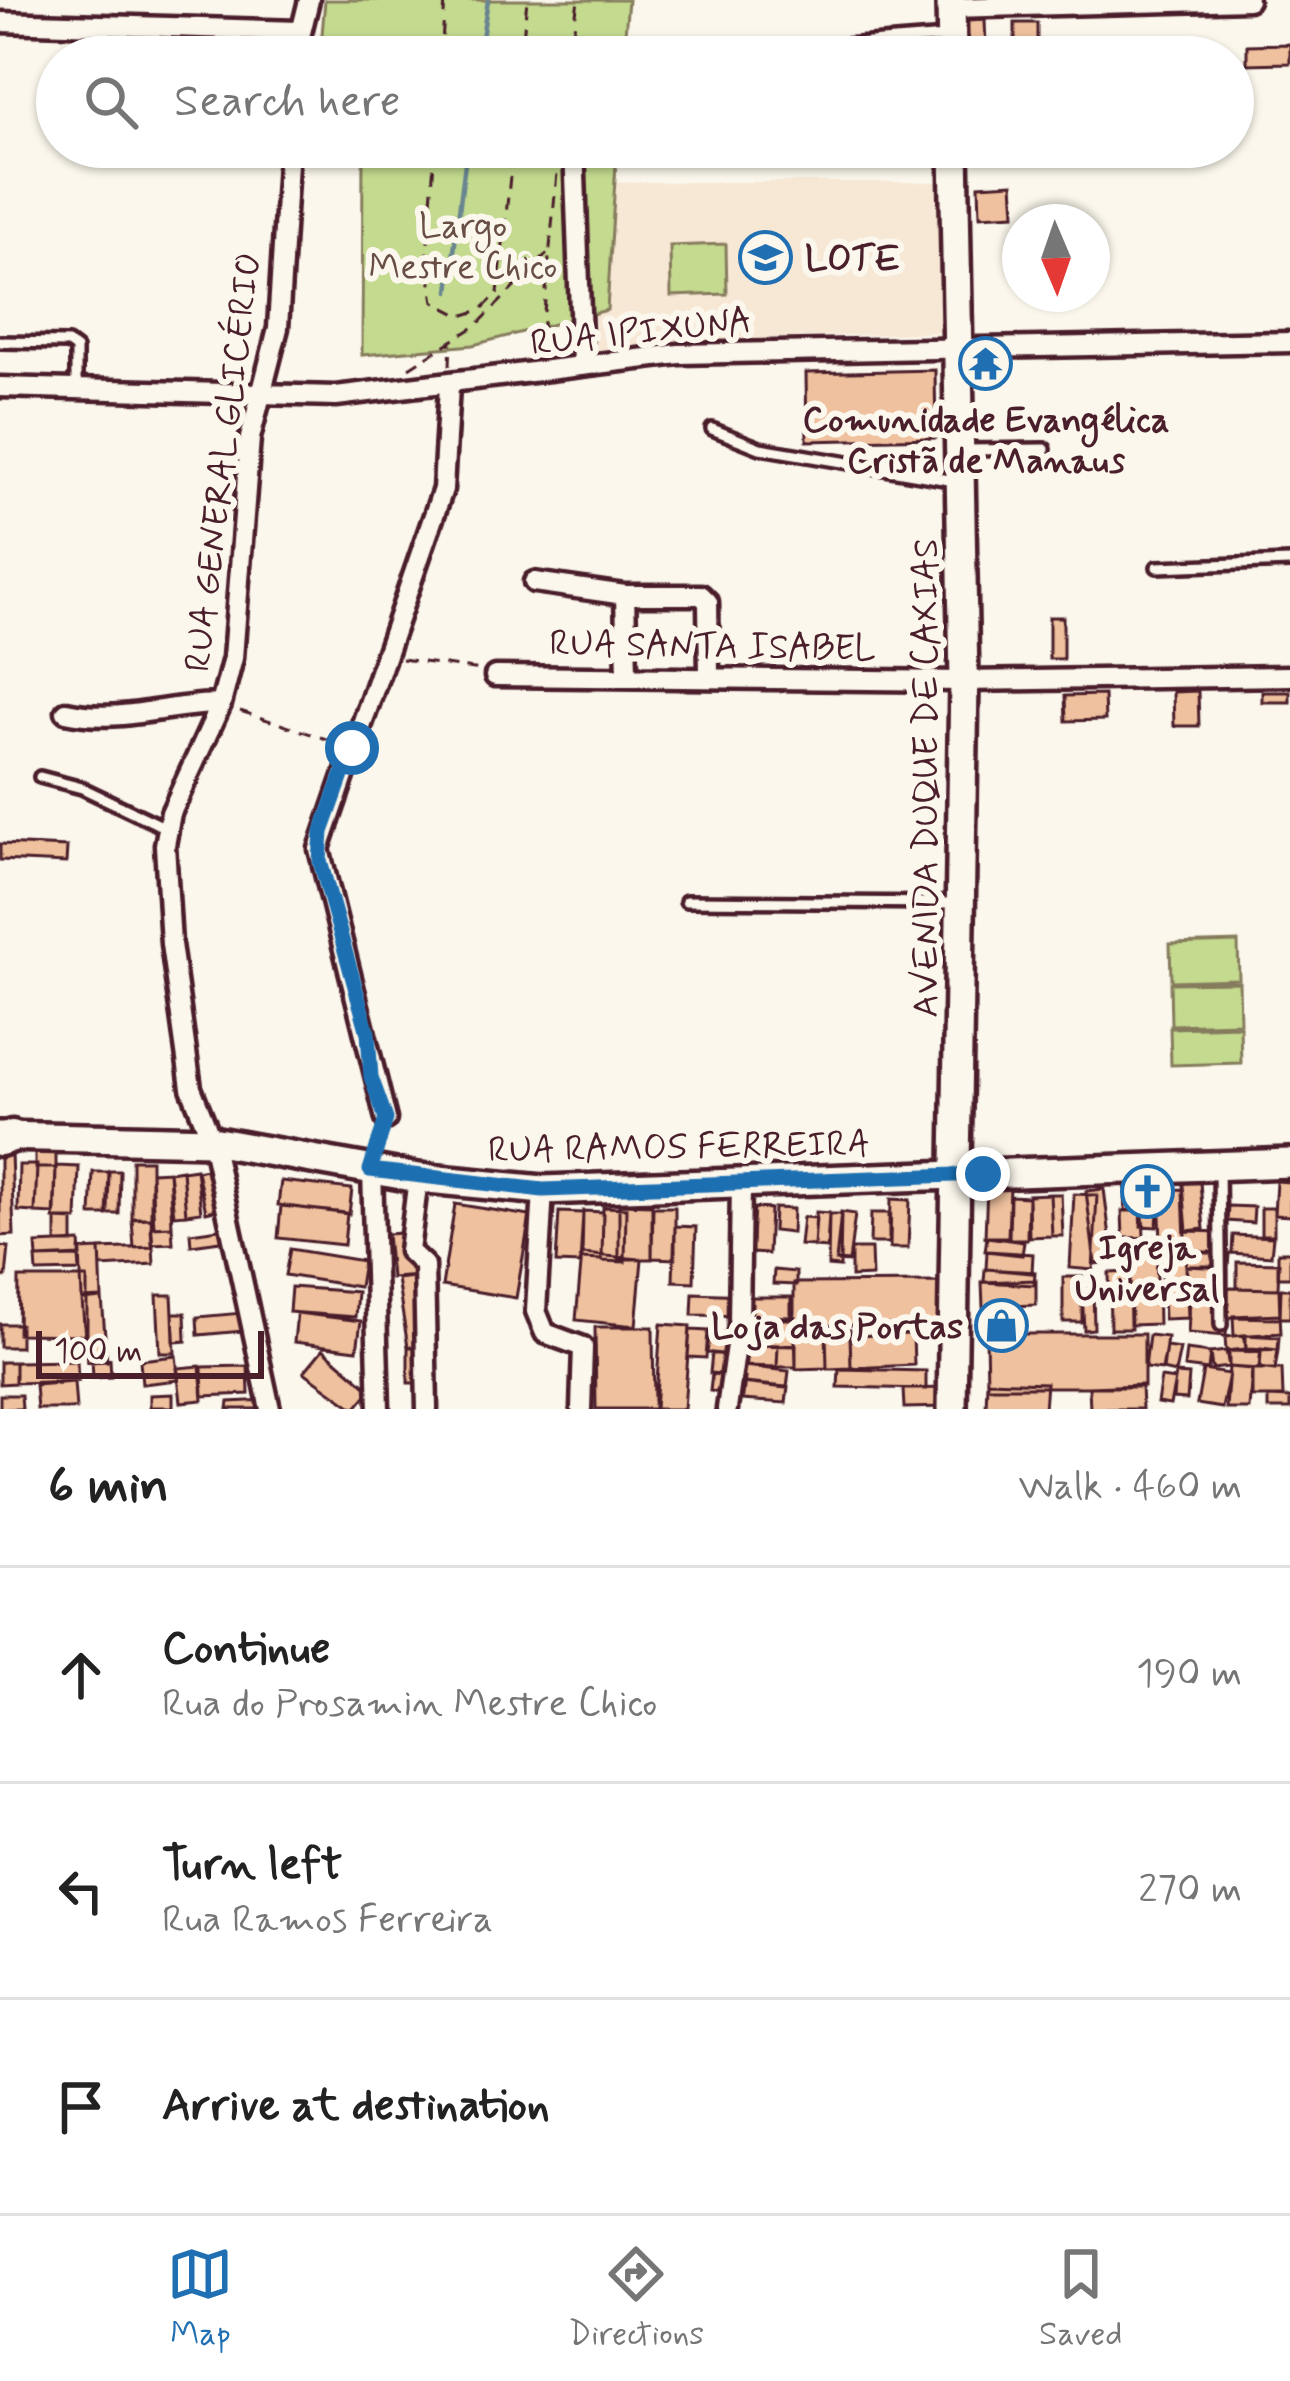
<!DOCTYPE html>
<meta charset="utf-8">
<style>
:root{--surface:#fff;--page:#f6f6f6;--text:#222;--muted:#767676;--line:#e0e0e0;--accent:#1f6fb2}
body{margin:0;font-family:Mynerve,sans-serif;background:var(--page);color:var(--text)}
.compass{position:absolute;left:1002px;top:204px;width:108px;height:108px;border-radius:50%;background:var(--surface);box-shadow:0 3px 9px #0004;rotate:178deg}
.scale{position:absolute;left:36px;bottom:30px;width:228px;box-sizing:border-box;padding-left:12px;border:6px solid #4a1f2b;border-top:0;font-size:33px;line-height:42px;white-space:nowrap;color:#4a1f2b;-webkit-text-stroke:9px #fbf7ec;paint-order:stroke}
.stop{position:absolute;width:36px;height:36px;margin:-27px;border:9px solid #1f6fb2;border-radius:50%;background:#fff}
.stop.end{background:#1f6fb2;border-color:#fff;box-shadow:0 3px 12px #0008}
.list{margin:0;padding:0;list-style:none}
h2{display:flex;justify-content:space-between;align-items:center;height:156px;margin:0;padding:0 48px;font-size:51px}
h2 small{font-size:39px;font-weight:400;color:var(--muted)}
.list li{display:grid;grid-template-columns:78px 1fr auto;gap:36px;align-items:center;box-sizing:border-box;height:216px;padding:0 48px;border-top:3px solid var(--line)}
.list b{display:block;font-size:45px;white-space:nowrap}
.list p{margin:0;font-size:39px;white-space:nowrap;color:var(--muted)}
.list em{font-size:39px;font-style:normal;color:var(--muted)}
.icon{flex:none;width:66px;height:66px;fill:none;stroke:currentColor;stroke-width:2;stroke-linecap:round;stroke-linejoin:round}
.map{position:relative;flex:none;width:1290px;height:1409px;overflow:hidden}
.search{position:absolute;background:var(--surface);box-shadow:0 3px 9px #0004;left:36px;right:36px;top:36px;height:132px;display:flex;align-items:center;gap:30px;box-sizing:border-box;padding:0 42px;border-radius:66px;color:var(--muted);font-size:45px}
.sheet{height:804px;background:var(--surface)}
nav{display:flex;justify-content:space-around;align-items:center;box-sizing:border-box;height:168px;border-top:3px solid var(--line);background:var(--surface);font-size:33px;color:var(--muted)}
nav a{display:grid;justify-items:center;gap:6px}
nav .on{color:var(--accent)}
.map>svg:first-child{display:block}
.built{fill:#f7e7d5}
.green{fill:#c3da8f;stroke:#867c5d;stroke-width:3}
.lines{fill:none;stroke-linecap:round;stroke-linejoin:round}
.stream{stroke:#678591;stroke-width:4.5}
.building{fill:#efc19e;stroke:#4a1f2b;stroke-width:3}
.lane-casing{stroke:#4a1f2b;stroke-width:18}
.street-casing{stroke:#4a1f2b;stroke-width:27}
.secondary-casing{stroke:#4a1f2b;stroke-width:36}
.primary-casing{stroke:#4a1f2b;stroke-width:39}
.path{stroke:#4a1f2b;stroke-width:3;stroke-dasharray:12 9;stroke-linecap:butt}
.lane{stroke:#fbf7ec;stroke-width:9}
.street{stroke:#fbf7ec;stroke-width:18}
.secondary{stroke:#fbf7ec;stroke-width:27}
.primary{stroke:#fbf7ec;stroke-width:30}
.route{stroke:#1f6fb2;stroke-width:15}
.labels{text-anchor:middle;stroke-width:12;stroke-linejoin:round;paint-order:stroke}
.park-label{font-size:36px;fill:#684e44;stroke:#fbf7ec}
.poi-label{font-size:36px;font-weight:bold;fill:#4a1f2b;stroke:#fbf7ec}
.street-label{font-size:36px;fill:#4a1f2b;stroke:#fbf7ec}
</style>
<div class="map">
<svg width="1290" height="1409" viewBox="0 0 1290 1409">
<rect width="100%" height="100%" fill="#fbf7ec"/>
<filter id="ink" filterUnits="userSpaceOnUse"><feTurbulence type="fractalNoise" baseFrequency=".00833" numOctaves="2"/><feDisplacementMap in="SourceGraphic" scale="24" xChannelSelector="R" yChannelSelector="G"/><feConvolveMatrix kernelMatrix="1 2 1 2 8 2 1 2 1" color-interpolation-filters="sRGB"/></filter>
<g filter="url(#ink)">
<path class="built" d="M585 182H941L943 332 664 342 596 356Z"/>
<path class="green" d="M325 0H628L623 57H320Z
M363 147H617L607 310 473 345 362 355Z
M726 244 727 294 671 296 670 246Z
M1238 942 1239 979 1171 981 1170 944Z
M1239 982 1240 1023 1171 1025 1170 983Z
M1240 1026 1241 1063 1171 1065 1170 1028Z"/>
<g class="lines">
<path class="stream" d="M479 57 488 0
M449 291 467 147"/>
</g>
<path class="building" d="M985 20 986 47H967V21Z
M1015 23H1037V57H1015Z
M1290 44V63L1247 64V45Z
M1013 183 1015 214 980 216 979 185Z
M935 370 936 438 807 441 806 373Z
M1049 617H1063V659H1049Z
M1198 691 1199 726H1174L1173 692Z
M1262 692H1290V702H1262Z
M1104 695 1105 720 1066 721 1065 696Z
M0 844 67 847 66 863 0 860Z
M0 1153H11L14 1235 0 1236Z
M35 1153H56V1168H35Z
M132 1160H151V1218H132Z
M19 1165H37L35 1212 18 1211Z
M56 1166 79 1167 77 1220 54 1219Z
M215 1167 224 1208 206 1212 197 1171Z
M37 1168H56L55 1214 35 1213Z
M196 1169 201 1212 186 1214 182 1171Z
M182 1170 186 1214 174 1215 169 1172Z
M109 1171H120L119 1214H108Z
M169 1171 172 1226 154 1227 151 1172Z
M1199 1171 1204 1229 1187 1231 1182 1173Z
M93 1172H109L107 1215H91Z
M1126 1180 1144 1181 1143 1211 1125 1210Z
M281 1181 352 1189 349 1214 278 1205Z
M1276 1181 1290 1182V1216L1274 1215Z
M987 1185 1010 1186 1008 1237H985Z
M1104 1189 1113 1261 1095 1264 1086 1191Z
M1143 1189H1159L1157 1227 1141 1226Z
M1183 1189 1188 1318 1164 1319 1159 1190Z
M1050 1194 1052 1236 1029 1237 1028 1195Z
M1050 1194H1061L1063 1236H1052Z
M1074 1194 1097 1195 1093 1270 1070 1268Z
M1010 1196 1028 1197 1027 1239H1009Z
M891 1199 910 1200 908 1248H890Z
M455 1204 530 1216 516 1298 442 1286Z
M619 1204 652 1205V1259H619Z
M281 1206 347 1213 344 1245 278 1238Z
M1228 1206 1254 1207 1253 1223 1227 1221Z
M603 1207 626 1208 625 1262 602 1261Z
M653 1207H675V1259L652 1258Z
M754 1208 770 1209 768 1254 751 1253Z
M774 1208 793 1209 792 1233 773 1231Z
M1261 1208H1274V1235H1261Z
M583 1211 603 1212 602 1260 582 1259Z
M1122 1211H1143L1144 1238H1123Z
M559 1212 583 1213 580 1264 556 1263Z
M816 1212 829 1213 827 1248 814 1247Z
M841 1212 855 1214 849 1262 836 1261Z
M871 1213H889V1243H870Z
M829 1214H841L840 1267 828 1266Z
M803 1217 816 1218 814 1246 800 1245Z
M151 1218 153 1247 134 1248 132 1219Z
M56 1219H73V1243H56Z
M172 1226 173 1243 152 1244 151 1227Z
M675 1226 696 1227 694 1282 673 1281Z
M226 1228 228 1240 191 1245 190 1233Z
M1186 1231 1224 1232 1223 1252H1185Z
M416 1232 420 1276 391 1278 387 1234Z
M1233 1235 1273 1237 1271 1256 1232 1253Z
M987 1237 1024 1242 1022 1255 985 1251Z
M1156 1237 1158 1324 1130 1325 1128 1238Z
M80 1242 81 1256 37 1258 36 1244Z
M0 1246 9 1247 6 1277H0Z
M153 1247 154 1264 101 1267 100 1249Z
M100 1249 102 1298 82 1299 80 1250Z
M290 1249 363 1261 359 1287 285 1275Z
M851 1249H871L872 1276 851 1277Z
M987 1251 1033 1254 1032 1273 986 1269Z
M1187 1252 1229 1254 1228 1268 1186 1266Z
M1278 1252H1290V1277H1278Z
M582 1254 642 1259 636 1326 576 1320Z
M79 1257 80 1271 37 1272 36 1258Z
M1237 1262 1279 1263 1278 1289 1237 1288Z
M1187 1266H1228V1284L1187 1283Z
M985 1269 1035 1272 1034 1285 984 1282Z
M774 1270 796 1272V1285L773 1284Z
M1130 1272 1131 1329H1110L1109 1273Z
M420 1276 431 1344 408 1347 397 1279Z
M1063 1277H1082V1322H1063Z
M19 1278H87V1335L18 1334Z
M1036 1280V1305L983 1307 982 1282Z
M939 1282V1325H794V1283Z
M291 1287 357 1292 355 1317 289 1312Z
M1228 1288 1281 1289 1280 1318 1228 1317Z
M1082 1289H1093L1094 1329 1084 1330Z
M1279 1289H1290V1318H1280Z
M693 1293 745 1295 744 1316 692 1315Z
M157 1295H172L175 1353H160Z
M752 1297H791V1319H752Z
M102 1298 107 1361 87 1362 82 1300Z
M1190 1300 1229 1303 1226 1336 1188 1333Z
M173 1313H185L186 1341 174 1342Z
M242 1313 244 1331 198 1335 197 1317Z
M297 1313 361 1321 357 1350 294 1342Z
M1280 1314 1281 1333 1234 1336 1233 1316Z
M746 1316 795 1317V1346L745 1345Z
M0 1324H20V1347H0Z
M661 1324 690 1326 684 1409H655Z
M595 1327H653L654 1409H596Z
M690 1330 708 1331 706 1358 688 1357Z
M795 1330H826L827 1368 796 1369Z
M826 1330H850L851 1368 827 1369Z
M710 1331 747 1335 745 1357 707 1353Z
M913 1334 914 1365 851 1368 850 1336Z
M986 1334H1144V1387H987Z
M1149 1335 1167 1337 1163 1370 1145 1368Z
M1244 1335 1246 1349 1226 1351 1225 1337Z
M1246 1335 1279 1337 1278 1350 1246 1349Z
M745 1344 778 1345 777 1367 745 1366Z
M796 1345V1367H777L778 1346Z
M408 1347H430V1383H408Z
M1166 1347 1180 1349 1175 1373 1162 1370Z
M1261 1348 1278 1350 1275 1370 1259 1368Z
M323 1349 371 1390 355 1409 304 1372Z
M1186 1350 1210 1353 1208 1370 1184 1367Z
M1226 1351 1229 1367 1212 1369 1210 1353Z
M1229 1351 1261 1352 1260 1369 1229 1367Z
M712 1353 743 1356 742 1376 710 1373Z
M176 1356 179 1380 142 1384 140 1360Z
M92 1359H110L111 1377 93 1378Z
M77 1361 78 1381 15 1383V1362Z
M0 1362H15V1383L0 1384Z
M200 1366 203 1400 181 1402 177 1368Z
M248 1366 249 1394 203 1396 202 1367Z
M743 1366 789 1371 787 1388 741 1383Z
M1229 1367 1252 1369 1249 1409H1226Z
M839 1369 926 1371V1389L838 1387Z
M1252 1369H1282L1283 1397H1252Z
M1203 1370 1229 1374 1222 1408 1197 1404Z
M712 1374 745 1378 743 1396 710 1391Z
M1175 1374 1189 1375 1187 1400 1173 1399Z
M1161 1378 1175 1380 1170 1405 1157 1403Z
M987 1381 1046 1383 1044 1409H986Z
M74 1382 76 1409H37L35 1385Z
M744 1383 788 1387 786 1403 742 1400Z
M1141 1385 1142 1409H1090L1089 1387Z
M946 1388V1407L904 1408 903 1389Z
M173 1394V1407H150V1395Z
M0 1395H21L22 1409H0Z
M1268 1397 1290 1398V1409H1268Z
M268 1400V1409H228L229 1402Z"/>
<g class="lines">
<defs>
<path id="lane" d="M691 57 946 37
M0 342 68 343 76 349V390
M712 429 760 448 955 481
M965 450 1045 449
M1157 567 1290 562
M40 777 82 788 166 828
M686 901 955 903
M1219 1168 1221 1325"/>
<path id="street" d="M951 8 1248 0
M0 22 299 31
M295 57 309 0
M574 147 582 366
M605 147H617
M0 387 336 396 679 354 1290 342
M534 582 625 595H701L708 602 709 674
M625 595 627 674
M495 676 964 681 1290 676
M66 712C119 724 167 704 221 704
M386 1119 319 849 443 489 449 386
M372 1170 379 1409
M418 1178 409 1251 424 1265 427 1409
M543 1190 536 1311 545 1333 583 1347 581 1409
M270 1409 212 1141 191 1088 171 944 165 845 171 813 221 704 233 658 250 438 278 328 289 147
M727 1409 739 1324 741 1183"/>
<path id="secondary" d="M951 0 952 57
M0 1136 212 1141 418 1178 543 1190 1290 1163
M952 1409 964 681 954 147"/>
<path id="primary" d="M0 1140 12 1136"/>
</defs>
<use href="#lane" class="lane-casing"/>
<use href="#street" class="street-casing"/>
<use href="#secondary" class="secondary-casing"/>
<use href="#primary" class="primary-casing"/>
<path class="path" d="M441 57 445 0
M521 57 527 0
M570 57 578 0
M435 147 427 258 434 302 461 316 481 310 498 293 513 147
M540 354 557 173
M450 366 451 340
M409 368 477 325 548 253
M402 659 481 670
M240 711 339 743"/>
<use href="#lane" class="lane"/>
<use href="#street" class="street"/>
<use href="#secondary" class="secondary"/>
<use href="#primary" class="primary"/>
</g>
</g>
<g class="lines" filter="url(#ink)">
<path class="route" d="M352 748 322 832 320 861 368 1033 371 1077 386 1119 370 1170 543 1190 983 1174"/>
</g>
<defs>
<symbol id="school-ring" viewBox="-11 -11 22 22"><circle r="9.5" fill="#fbf7ec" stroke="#1f6fb2" stroke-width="1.5"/><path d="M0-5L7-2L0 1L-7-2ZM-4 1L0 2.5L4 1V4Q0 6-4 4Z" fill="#1f6fb2"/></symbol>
<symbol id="temple-ring" viewBox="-11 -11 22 22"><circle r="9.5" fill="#fbf7ec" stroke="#1f6fb2" stroke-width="1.5"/><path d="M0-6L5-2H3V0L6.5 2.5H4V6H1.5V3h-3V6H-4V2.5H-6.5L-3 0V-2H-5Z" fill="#1f6fb2"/></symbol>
<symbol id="church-ring" viewBox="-11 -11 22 22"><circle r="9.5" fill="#fbf7ec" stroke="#1f6fb2" stroke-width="1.5"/><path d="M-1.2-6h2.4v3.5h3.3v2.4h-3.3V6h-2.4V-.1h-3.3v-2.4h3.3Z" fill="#1f6fb2"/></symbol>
<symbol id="shop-ring" viewBox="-11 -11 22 22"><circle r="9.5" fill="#fbf7ec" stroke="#1f6fb2" stroke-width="1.5"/><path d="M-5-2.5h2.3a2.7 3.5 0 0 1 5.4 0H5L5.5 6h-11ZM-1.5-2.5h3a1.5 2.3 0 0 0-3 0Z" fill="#1f6fb2"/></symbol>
</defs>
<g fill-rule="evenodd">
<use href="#school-ring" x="736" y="228" width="59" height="59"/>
<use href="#temple-ring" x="956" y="334" width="59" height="59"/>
<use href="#church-ring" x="1118" y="1162" width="59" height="59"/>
<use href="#shop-ring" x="972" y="1296" width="59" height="59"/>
</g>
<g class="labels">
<g class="park-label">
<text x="463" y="237">Largo<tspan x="463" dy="41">Mestre Chico</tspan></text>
</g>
<g class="poi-label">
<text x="805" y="270" text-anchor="start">LOTE</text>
<text x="986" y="431">Comunidade Evangélica<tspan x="986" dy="41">Cristã de Manaus</tspan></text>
<text x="1147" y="1259">Igreja<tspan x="1147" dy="41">Universal</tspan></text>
<text x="963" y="1338" text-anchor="end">Loja das Portas</text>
</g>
<g class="street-label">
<text transform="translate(641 330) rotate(-6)" y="13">RUA IPIXUNA</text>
<text transform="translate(221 462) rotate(-83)" y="13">RUA GENERAL GLICÉRIO</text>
<text transform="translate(713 644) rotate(1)" y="13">RUA SANTA ISABEL</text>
<text transform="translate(924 778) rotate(-90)" y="13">AVENIDA DUQUE DE CAXIAS</text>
<text transform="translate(679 1145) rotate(-1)" y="13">RUA RAMOS FERREIRA</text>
</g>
</g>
</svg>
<svg class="compass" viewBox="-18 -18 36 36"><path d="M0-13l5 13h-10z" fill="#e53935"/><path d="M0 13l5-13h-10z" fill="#767676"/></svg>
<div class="scale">100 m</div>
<div class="stop" style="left:352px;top:748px"></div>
<div class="stop end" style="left:983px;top:1174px"></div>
<div class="search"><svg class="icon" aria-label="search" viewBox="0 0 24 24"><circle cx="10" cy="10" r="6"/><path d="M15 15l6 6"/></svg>Search here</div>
</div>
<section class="sheet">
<h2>6 min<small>Walk · 460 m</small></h2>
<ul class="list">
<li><svg class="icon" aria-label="ahead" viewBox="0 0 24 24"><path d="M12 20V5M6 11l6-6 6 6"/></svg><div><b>Continue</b><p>Rua do Prosamin Mestre Chico</p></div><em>190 m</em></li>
<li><svg class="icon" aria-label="left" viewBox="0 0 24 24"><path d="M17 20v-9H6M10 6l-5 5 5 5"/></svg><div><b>Turn left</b><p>Rua Ramos Ferreira</p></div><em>270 m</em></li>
<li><svg class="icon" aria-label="arrive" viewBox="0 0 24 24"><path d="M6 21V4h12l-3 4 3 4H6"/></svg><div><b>Arrive at destination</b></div></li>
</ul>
</section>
<nav>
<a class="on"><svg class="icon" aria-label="map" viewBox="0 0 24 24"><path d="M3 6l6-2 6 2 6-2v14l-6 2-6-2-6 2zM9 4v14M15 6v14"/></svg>Map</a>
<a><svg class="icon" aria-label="directions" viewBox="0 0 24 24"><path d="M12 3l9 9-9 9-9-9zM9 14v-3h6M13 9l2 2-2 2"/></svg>Directions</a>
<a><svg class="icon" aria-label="saved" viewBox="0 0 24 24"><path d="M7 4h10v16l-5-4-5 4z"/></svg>Saved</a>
</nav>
